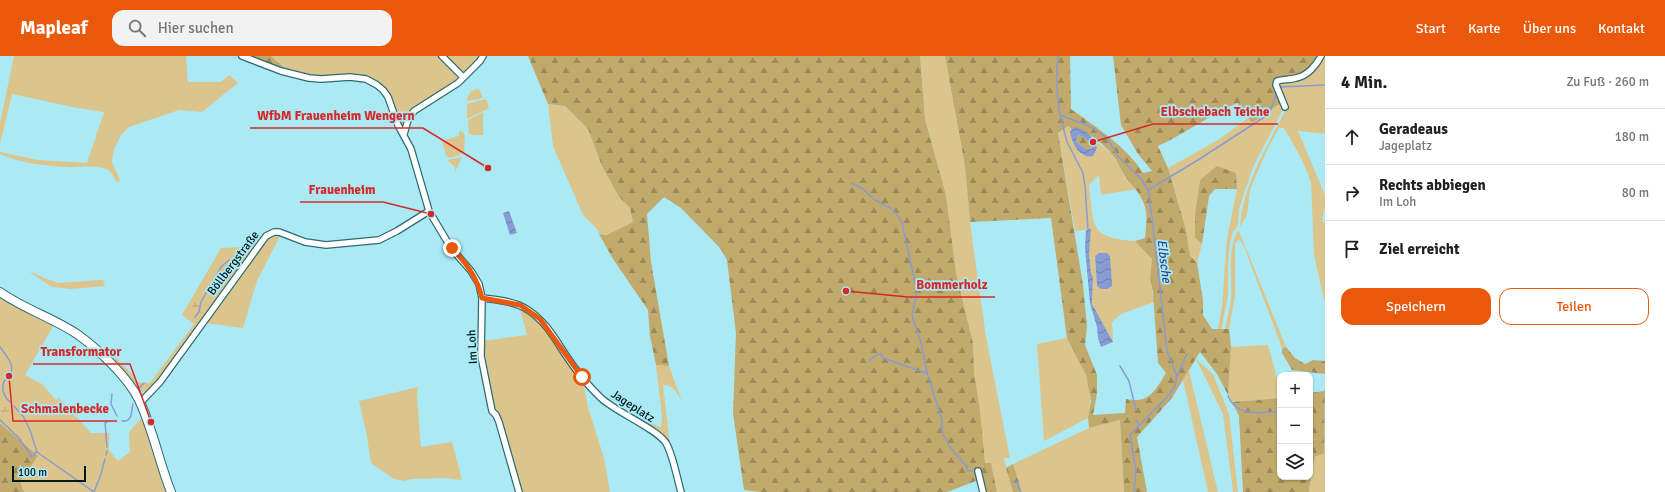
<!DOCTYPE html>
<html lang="de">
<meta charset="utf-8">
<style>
:root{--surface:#fff;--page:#f2f2f2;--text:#202124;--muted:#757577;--line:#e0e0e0;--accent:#ea580c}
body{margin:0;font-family:Signika,sans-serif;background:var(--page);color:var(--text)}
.controls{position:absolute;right:12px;bottom:12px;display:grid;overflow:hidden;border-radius:8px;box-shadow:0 1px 3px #0004}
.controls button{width:36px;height:36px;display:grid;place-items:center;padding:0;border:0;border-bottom:1px solid var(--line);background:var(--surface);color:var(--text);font:20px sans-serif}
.scale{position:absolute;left:12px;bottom:10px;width:74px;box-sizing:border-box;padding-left:4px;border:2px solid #00181b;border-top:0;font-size:11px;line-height:14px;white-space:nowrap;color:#00181b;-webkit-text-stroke:3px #abeaf4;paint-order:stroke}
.stop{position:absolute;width:12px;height:12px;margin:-9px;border:3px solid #ea580c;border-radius:50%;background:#fff}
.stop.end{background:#ea580c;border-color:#fff;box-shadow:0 1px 4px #0008}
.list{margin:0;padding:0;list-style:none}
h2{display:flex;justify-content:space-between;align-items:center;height:52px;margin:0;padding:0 16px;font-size:17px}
h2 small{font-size:13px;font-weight:400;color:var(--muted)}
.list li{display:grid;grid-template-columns:26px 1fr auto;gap:12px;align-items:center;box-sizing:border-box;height:56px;padding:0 16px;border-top:1px solid var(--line)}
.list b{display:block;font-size:15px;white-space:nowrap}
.list p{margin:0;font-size:13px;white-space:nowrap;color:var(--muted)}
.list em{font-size:13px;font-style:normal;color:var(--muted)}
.actions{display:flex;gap:8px;padding:12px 16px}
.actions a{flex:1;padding:9px 0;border:1px solid var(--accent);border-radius:12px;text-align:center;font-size:14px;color:var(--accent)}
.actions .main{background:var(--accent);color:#fff}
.icon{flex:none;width:22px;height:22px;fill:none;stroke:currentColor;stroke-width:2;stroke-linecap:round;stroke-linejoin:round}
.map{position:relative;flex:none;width:1325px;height:436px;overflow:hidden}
header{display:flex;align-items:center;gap:24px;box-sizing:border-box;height:56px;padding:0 20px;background:var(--accent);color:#fff}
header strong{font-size:19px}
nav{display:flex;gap:22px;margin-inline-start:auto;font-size:14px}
.search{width:280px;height:36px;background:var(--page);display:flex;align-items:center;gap:10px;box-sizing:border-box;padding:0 14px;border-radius:12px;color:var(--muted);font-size:15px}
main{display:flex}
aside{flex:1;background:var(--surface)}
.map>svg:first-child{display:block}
.green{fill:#dcc58c;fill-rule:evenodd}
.forest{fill:url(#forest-firs);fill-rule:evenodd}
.wetland{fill:url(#wetland-marsh)}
.water{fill:url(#water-waves);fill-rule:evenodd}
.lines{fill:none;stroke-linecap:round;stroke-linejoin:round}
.stream{stroke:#889cd3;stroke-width:1.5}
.street-casing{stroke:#2d6b74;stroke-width:8}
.secondary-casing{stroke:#2d6b74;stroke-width:10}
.street{stroke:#fff;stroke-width:5.5}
.secondary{stroke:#fff;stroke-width:8}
.route{stroke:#ea580c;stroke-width:5}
.labels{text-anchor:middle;stroke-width:3.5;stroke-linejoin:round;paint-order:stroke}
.street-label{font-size:12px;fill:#00181b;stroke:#abeaf4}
.water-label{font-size:13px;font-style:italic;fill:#324689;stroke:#abeaf4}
.leader{fill:none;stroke:#d62828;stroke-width:1.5}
.callout-dot{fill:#d62828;stroke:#abeaf4;stroke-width:1.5}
.callout-label{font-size:13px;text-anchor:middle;font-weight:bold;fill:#d62828;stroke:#abeaf4;stroke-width:3.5;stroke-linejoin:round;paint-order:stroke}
</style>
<header>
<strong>Mapleaf</strong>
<div class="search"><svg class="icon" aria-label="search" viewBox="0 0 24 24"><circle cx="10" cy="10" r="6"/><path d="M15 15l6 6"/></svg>Hier suchen</div>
<nav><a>Start</a><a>Karte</a><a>Über uns</a><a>Kontakt</a></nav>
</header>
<main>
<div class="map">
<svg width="1325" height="436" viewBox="0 0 1325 436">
<defs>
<pattern id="forest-firs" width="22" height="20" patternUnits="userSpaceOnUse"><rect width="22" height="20" fill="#c2a96c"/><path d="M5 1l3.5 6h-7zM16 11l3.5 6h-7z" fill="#9b8958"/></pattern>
<pattern id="wetland-marsh" width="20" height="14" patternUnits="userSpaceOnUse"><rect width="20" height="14" fill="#dcc58c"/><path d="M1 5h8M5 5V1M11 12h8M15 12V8" fill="none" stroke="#bba878"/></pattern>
<pattern id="water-waves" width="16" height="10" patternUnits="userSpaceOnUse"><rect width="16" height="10" fill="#889cd3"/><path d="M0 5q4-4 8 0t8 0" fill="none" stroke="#6d7eaa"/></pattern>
</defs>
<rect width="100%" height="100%" fill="#abeaf4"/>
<path class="green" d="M14 0H186L188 26H221L229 19 238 27 202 56 179 54 129 71 121 79 114 93 112 106 120 124 118 126 115 124C113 119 112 117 108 114 96 108 80 112 67 111 45 110 20 107 0 98V96L38 104 87 107 104 56 77 52 12 38 0 88V67Z
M271 0H441L458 18C460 30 423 43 414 51 409 56 406 63 403 69L400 67 390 42 367 22H321L284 14 285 11Z
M445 0H481L464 19Z
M920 0H945L965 110 970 166 986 281 1010 402H1004L1013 436H997L991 407H985L974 317 973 287 956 217 946 139 925 63Z
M1322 0H1325V78L1298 75 1325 139V152L1322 164 1325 167V248L1314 199 1311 127C1305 107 1294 89 1284 72H1279L1267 94 1250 134 1247 159 1240 171C1243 128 1267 91 1286 53L1277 28Z
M479 33 483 42 467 45C467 38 471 34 479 33Z
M485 43 487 45 489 52 467 63V48Z
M1282 46 1283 53 1253 111 1239 153 1238 170 1233 176 1230 187 1228 210V240L1221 274 1218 273 1222 251 1227 182 1237 133 1236 117 1200 124 1195 157V182L1202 188 1197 207 1190 201 1186 174 1168 112 1218 84 1248 62 1252 67Z
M548 48 565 50 588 73 602 110 619 141 630 152 634 166 607 179 599 178 598 174 583 159 553 90Z
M483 56V79H471L469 77 468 64Z
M1068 70 1072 73 1070 76 1073 86 1081 99 1096 95 1097 92 1095 84 1112 98 1125 121 1137 133 1101 139 1099 119 1089 129C1094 169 1088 182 1135 185L1152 203 1150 222 1154 246 1121 258 1112 266 1113 286 1092 248 1093 221 1091 217 1089 197V187L1091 174V173L1075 175 1058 77ZM1099 197 1110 200 1112 230H1097L1095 201Z
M459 75 463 76 465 80 464 97 450 102 446 100 442 85 459 80Z
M462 101 455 116V111L447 104Z
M1239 175 1286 291 1282 292 1243 188 1239 183 1235 188V240L1229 273H1225C1227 263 1230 253 1231 243 1232 220 1227 197 1237 176Z
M275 178H281L257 225 243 272 206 267 264 186V184Z
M255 184 257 187 254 191 154 329 148 335 141 336 137 334 111 304 116 302 133 319 135 326 150 327 194 268 182 259 221 192 243 191Z
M31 216 44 222 58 227 100 224H103L105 230 71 233 52 231 31 217Z
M0 238 55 267 25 319 42 328 56 344 59 342 91 377H109V394L118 405 130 396 129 376 143 360 153 396 169 436H24L20 425 37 400 0 367Z
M519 250 538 263 583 326 588 351 604 402 610 436H520L493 351 483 285 527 279Z
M1067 282C1083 312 1095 327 1088 362L1044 385 1037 288Z
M1268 289 1280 332V342L1232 346 1228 339 1231 291Z
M1196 303 1213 318 1229 358 1238 436H1233L1223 358Z
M656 309 669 310 682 345C677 336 673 329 663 329L670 389 661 380 622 354 643 365 661 371 662 361Z
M1189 315 1218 436H1208L1183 324Z
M418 331 417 340 421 391 452 386 462 424 445 422 412 423 404 425 394 423 371 407 366 375 359 345Z
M1120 364 1124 436H1022L1013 408 1089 372Z
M1325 369V436H1310L1309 434 1315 399Z"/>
<path class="forest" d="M253 0H271L285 12 283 14 252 3Z
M528 0H920L925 63 946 139 956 217 973 287 974 317 980 355 985 407H991L997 436H982L976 425 947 436H760L744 434 733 357 736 277 727 204 720 192 681 152 664 141 647 158 651 206 669 310 656 309 650 280 648 254 613 203 599 178 607 179 633 166 630 152 619 141 602 110 588 73 565 50 548 48Z
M945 0H1070L1071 53C1097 72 1126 90 1143 117L1152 115 1138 98 1121 69 1113 0H1320L1305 18 1276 25 1282 46 1252 67 1237 47C1210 59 1186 77 1158 90L1168 112 1186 174 1190 200 1197 207 1203 244V259L1212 273H1229L1231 291 1228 339 1217 318 1200 296 1172 342 1137 381 1147 436H1124L1120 364 1089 372 1088 362 1091 345 1086 319 1067 282 1051 162 970 166 965 110ZM1068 70 1072 73C1082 69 1105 90 1112 98 1117 104 1120 113 1125 120 1132 130 1139 135 1144 148 1148 158 1146 171 1145 182L1135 185 1152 203 1150 222 1153 237 1158 307 1166 317C1155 335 1149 348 1126 343L1125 357 1093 359 1097 337V319L1085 289 1087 270 1083 229 1058 77Z
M1078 79 1084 81 1092 90 1091 93H1087L1080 89 1076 84Z
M1217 110 1236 117 1237 133H1215L1209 140 1202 188 1195 182V157L1200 124Z
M1286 291 1295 302 1305 308 1313 304 1325 305V318L1292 314 1282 297V292Z
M1325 332 1324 398 1315 400 1309 434 1310 436H1243L1239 360 1232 346 1280 342V421H1310V337L1324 335Z
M0 367 38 400 20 425 24 436H0Z
M1013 408 1022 436H1013L1006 412Z"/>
<path class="wetland" d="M196 242 203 244 207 249 197 264 195 261 189 256Z
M5 348 14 350 19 356 0 362V350Z"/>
<path class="water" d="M1076 71C1086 75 1095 80 1097 92L1093 100C1080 103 1072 88 1070 76L1072 73ZM1078 79 1084 81 1092 90 1091 93H1087L1080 89 1076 84Z
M509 155 517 177 510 179 503 157Z
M1091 173 1089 197 1091 217 1093 221 1092 248 1113 286 1101 291 1098 282 1097 271 1090 247 1085 192 1086 174Z
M1099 197H1107L1110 200 1112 227V230L1107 233H1101L1097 230 1095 200Z"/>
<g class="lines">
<path class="stream" d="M1058 0C1056 19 1057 40 1060 59L1089 70 1107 82 1118 100 1142 124 1148 134 1152 161 1167 295 1177 320 1175 330 1169 339 1130 379 1136 414 1134 436
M1280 31 1325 29
M1060 59 1067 86 1083 117 1085 130 1088 174
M852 127 863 133 875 144 892 153 898 160 902 167 917 235 912 260 921 286 927 317 942 364V376L950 391 967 411 968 415H972
M1148 134 1198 104 1269 58 1277 36
M195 261 199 256 201 246 221 211 229 204
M0 291C4 297 12 305 12 313 11 319 8 320 5 324 0 331 4 341 10 346
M869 305 876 299 881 298 883 302 926 317
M1120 310 1129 325 1136 354
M1177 320 1187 298
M139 332 144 327
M112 338 111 348 117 360
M1228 340C1237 362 1260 356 1280 356
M14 350 23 360 30 374 37 396 94 436
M0 364 19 382 32 401 36 396
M1136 364 1139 369
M122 365H126C133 362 131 355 133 348
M107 391 105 367 107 366
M106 399 107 395
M1013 425 1017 426 1020 436
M94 436 101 418 105 403"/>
<defs>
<path id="street" d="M242 0 281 15 309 22 321 23 350 21 366 23 377 29 383 34 388 41 398 69 411 93 429 155 451 192 471 215 479 228 482 242 481 300 492 355 496 359 499 366 519 436
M442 0 463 21
M1285 51 1276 29 1277 25C1283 23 1289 24 1296 22 1307 20 1316 10 1321 0
M404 78 408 64 414 55 458 27 480 5 483 0
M482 242C497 244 515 245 528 254 545 265 554 281 565 298 575 313 587 329 601 342 616 356 657 373 666 387 673 399 677 422 681 436
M140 347 160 326 266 180 274 176H279L305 186 326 189 379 184 397 175 429 155
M978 415 983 436"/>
<path id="secondary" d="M0 236C24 253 53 262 77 278 98 293 128 321 139 344 153 373 159 406 171 436"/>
</defs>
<use href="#street" class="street-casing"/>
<use href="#secondary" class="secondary-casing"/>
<use href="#street" class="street"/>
<use href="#secondary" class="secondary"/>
</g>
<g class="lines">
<path class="route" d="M452 192C466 207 477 221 482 242L520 249 540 263 582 321"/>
</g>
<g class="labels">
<g class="street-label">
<text transform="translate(233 207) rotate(-53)" y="4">Böllbergstraße</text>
<text transform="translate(472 291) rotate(-93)" y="4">Im Loh</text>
<text transform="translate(633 350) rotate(33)" y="4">Jageplatz</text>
</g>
<g class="water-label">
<text transform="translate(1165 205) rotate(83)" y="5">Elbsche</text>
</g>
</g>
<path class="leader" d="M1093 86L1153 68H1278M488 112L423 72H250M431 158L383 146H300M846 235L908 241H995M151 366L130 308H33M9 320L13 365H117"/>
<g class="callout-dot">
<circle cx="1093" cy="86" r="4"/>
<circle cx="488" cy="112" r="4"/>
<circle cx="431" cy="158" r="4"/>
<circle cx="846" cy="235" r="4"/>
<circle cx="151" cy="366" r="4"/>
<circle cx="9" cy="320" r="4"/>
</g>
<g class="callout-label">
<text x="1215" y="60">Elbschebach Teiche</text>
<text x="336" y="64">WfbM Frauenheim Wengern</text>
<text x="342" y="138">Frauenheim</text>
<text x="952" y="233">Bommerholz</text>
<text x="81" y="300">Transformator</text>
<text x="65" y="357">Schmalenbecke</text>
</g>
</svg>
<div class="controls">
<button>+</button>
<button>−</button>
<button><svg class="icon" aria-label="layers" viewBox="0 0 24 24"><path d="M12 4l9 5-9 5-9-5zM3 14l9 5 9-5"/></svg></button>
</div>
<div class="scale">100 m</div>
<div class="stop" style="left:582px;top:321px"></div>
<div class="stop end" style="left:452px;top:192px"></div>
</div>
<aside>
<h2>4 Min.<small>Zu Fuß · 260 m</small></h2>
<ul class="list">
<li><svg class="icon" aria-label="ahead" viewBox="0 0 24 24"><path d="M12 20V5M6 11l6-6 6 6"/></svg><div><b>Geradeaus</b><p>Jageplatz</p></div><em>180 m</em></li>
<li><svg class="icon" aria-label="right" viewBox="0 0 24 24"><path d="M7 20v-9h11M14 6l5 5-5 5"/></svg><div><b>Rechts abbiegen</b><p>Im Loh</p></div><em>80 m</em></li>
<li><svg class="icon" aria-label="arrive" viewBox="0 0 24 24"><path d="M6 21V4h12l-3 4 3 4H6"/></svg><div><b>Ziel erreicht</b></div></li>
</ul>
<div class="actions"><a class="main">Speichern</a><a>Teilen</a></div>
</aside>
</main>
